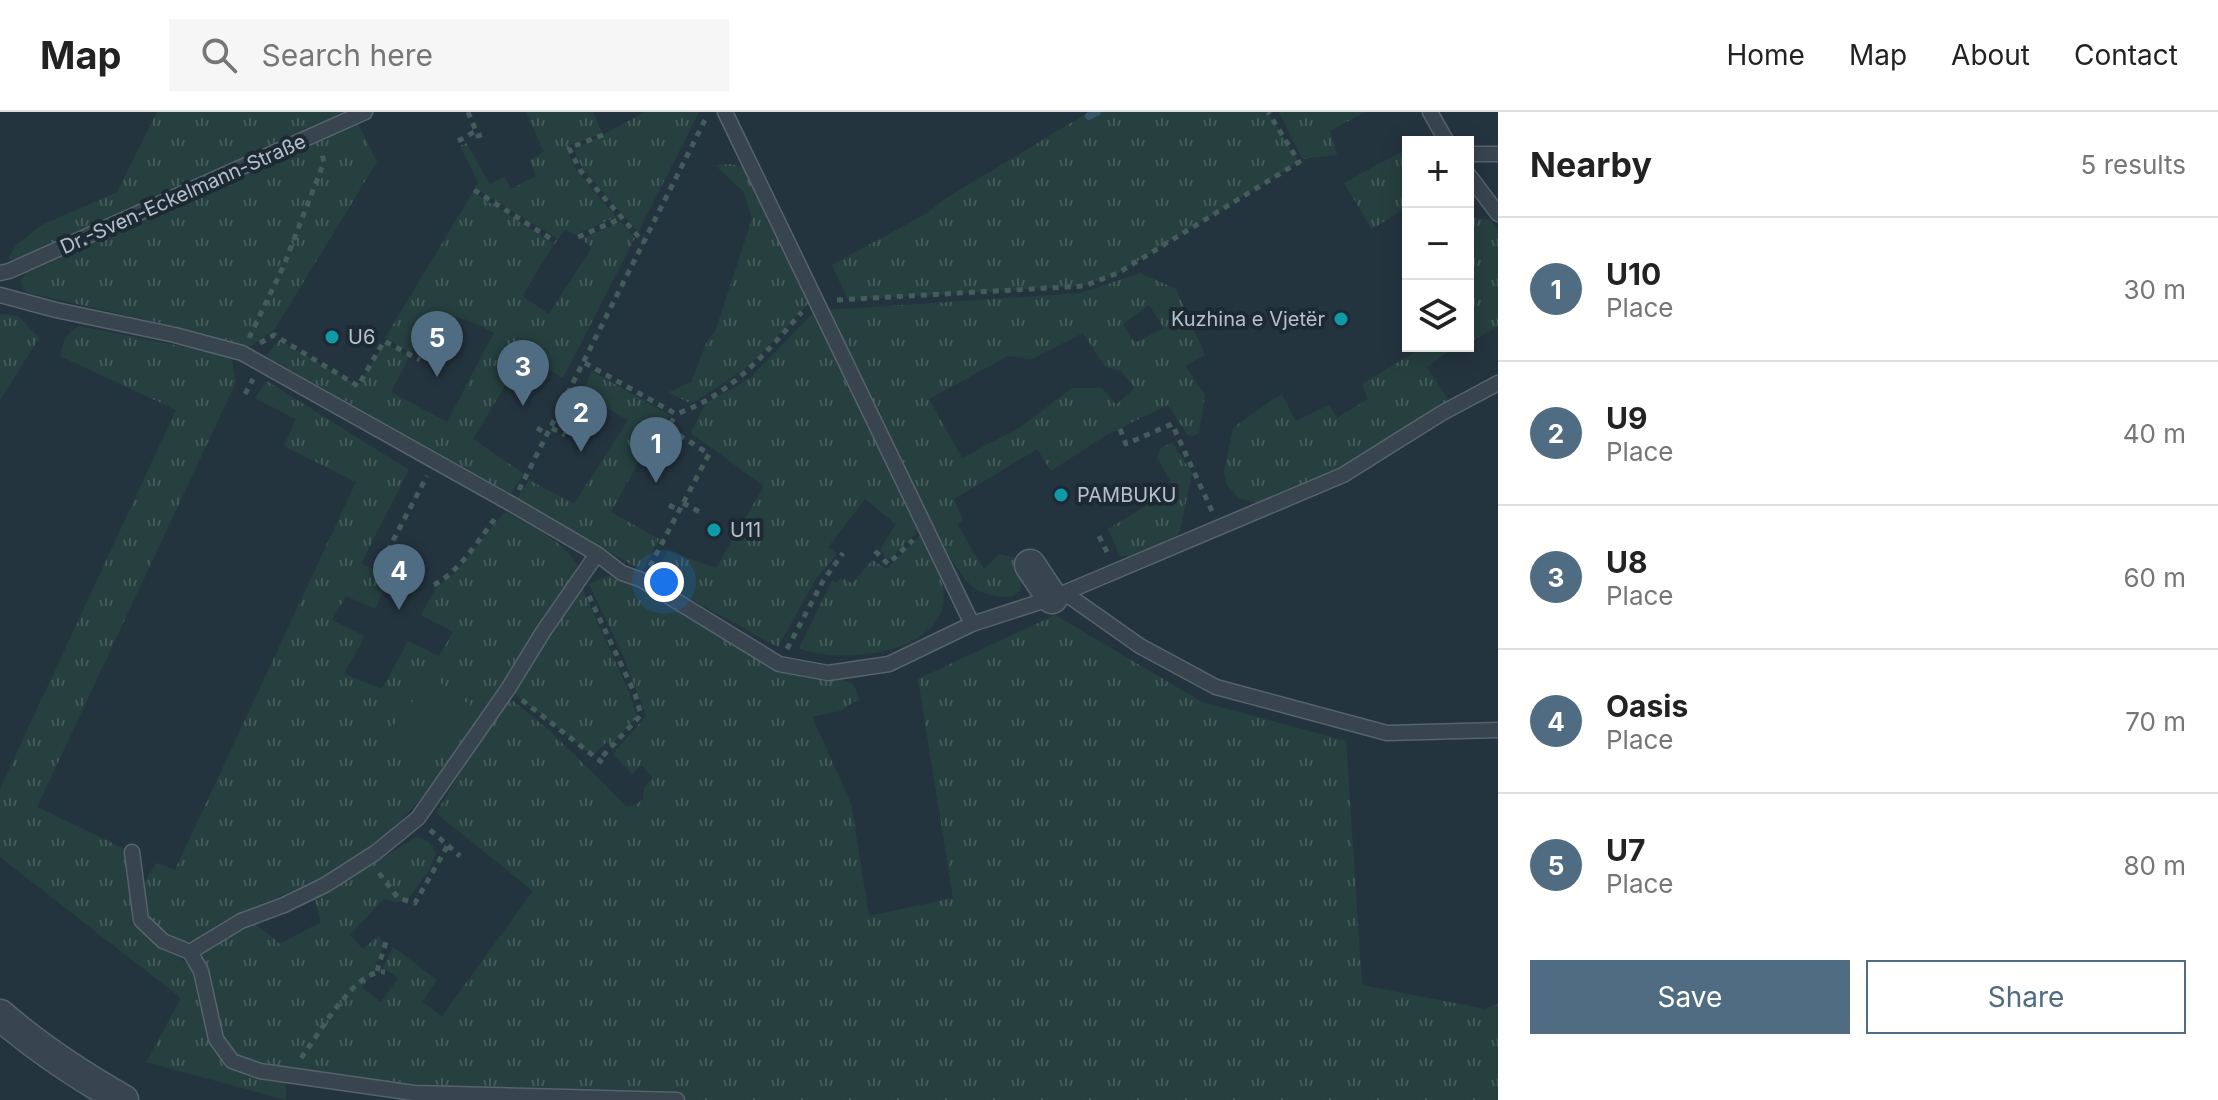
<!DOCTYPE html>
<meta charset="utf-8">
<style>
:root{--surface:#fff;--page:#f6f6f6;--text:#222;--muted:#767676;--line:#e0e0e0;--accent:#506c83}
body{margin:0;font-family:Inter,sans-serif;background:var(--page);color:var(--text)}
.controls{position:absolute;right:24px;top:24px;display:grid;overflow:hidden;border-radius:0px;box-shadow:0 4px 20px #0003}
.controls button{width:72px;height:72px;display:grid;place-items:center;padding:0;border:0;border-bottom:2px solid var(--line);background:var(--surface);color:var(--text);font:40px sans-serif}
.you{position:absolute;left:664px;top:470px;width:28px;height:28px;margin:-20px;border:6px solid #fff;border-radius:50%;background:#1a73e8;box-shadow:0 0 0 12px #1a73e833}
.badge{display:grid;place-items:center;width:52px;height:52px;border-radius:50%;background:var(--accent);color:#fff;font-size:26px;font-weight:700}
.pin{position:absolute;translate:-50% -66px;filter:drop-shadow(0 2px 4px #0008)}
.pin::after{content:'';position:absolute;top:42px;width:28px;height:24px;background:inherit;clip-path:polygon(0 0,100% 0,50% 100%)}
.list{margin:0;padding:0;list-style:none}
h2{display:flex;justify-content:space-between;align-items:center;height:104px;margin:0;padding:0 32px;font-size:34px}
h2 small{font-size:26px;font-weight:400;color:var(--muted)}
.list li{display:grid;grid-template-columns:52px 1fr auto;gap:24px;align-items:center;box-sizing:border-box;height:144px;padding:0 32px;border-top:2px solid var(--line)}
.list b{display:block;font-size:30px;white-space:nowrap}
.list p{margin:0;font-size:26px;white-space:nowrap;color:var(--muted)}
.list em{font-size:26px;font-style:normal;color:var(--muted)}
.actions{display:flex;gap:16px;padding:24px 32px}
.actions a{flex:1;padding:18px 0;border:2px solid var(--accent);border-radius:0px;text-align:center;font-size:28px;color:var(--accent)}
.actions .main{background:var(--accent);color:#fff}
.icon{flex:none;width:44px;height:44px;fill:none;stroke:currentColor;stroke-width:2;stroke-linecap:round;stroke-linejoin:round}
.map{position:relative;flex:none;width:1498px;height:988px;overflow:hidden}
header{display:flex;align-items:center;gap:48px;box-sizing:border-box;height:112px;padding:0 40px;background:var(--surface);border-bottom:2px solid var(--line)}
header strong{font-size:38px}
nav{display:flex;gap:44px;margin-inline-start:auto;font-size:28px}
.search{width:560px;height:72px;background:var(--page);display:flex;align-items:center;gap:20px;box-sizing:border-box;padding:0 28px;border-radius:0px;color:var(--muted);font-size:30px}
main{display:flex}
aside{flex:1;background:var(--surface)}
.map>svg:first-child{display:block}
.grass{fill:url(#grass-tufts);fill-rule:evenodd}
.pitch{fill:#26403f}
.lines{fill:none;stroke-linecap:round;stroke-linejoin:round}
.stream{stroke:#375367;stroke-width:8}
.service-casing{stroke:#56636d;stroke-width:17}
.minor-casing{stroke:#56636d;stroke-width:33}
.path{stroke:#445c5b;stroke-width:5;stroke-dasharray:6 6;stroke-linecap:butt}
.service{stroke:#38454f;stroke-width:14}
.minor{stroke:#38454f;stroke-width:30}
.culture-dot{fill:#0f9aa8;stroke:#1d2a34;stroke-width:3}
.labels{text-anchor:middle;stroke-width:8;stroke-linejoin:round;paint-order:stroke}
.street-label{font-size:20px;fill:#b4c0ca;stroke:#1d2a34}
.poi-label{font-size:20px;fill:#b4c0ca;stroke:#1d2a34;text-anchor:start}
</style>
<header>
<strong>Map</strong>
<div class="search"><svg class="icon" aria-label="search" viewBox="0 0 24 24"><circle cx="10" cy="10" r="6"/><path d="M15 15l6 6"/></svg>Search here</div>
<nav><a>Home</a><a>Map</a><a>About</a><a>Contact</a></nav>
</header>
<main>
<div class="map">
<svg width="1498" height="988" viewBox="0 0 1498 988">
<defs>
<pattern id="grass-tufts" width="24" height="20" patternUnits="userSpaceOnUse" patternTransform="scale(2)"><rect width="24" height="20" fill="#26403f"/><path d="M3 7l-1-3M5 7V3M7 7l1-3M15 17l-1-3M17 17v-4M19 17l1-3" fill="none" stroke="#435a59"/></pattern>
</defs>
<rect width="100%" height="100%" fill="#24343f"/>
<path class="grass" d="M157 0H349L17 148 8 147 16 133 42 113 117 80Z
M526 0H593L602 21 565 35 576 58 616 105 574 123 565 117 558 127 475 76 478 70 460 34 466 31 490 72 504 65 511 77 536 64 530 48 544 40Z
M645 0H699L638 120 583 57 574 38Z
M1089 0H1268L1299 50 1118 161 1084 174 848 188 832 153 929 100 943 88Z
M1279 0H1365L1330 19 1337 43 1302 47Z
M355 5 377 50 274 218 249 235 160 211 29 181 23 177 21 169 27 159 62 141Z
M1408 36V95L1372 117 1344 71Z
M731 52 743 55 809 191 749 254 691 292 669 280 691 270 708 227 715 220 752 107 744 80 715 53Z
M473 80 554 132 522 184 549 202 592 135 581 127 621 110 635 126 563 266 524 242 473 327 524 362 510 382 266 244 279 228 358 274 385 231 409 245 391 280 447 310 494 221C473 210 454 199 431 208L411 241 385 226Z
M1468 104 1491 108 1498 119V214L1468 232V150L1472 148 1475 136 1468 130Z
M1140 161 1176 177 1205 243 1185 254 1205 283 1199 321 1193 324 1187 322 1168 293 1106 323 1051 359 1037 337 954 387 963 408 957 412 984 457 999 442 1016 446 1022 467 1020 479 1011 485C970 484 968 470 946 440L829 198 1081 181ZM1149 193 1164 216 1135 231 1123 212ZM1083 221 1105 255 1121 259 1135 276 1116 293 1102 276H1072L1021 315 962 346 929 287 1008 244 1031 247Z
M814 200 919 418 892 445 887 447 880 438 896 412 865 387 828 435 837 442 815 468 778 535 652 466 668 439 716 456 764 374 691 321 705 292 750 266Z
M0 202 18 204 39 226 0 288Z
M79 214 225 243 232 249 236 270 37 695 127 738 132 812C146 823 183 846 193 858 200 867 202 883 204 894 215 961 225 954 286 967V988L146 950 181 886 0 745V677L176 298 60 244C63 230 66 222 79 214Z
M1425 234H1456L1427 255 1449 289 1338 357 1256 391 1238 386 1226 371 1224 360 1233 316 1272 288 1282 283 1296 309 1329 293 1337 306 1368 287 1362 272Z
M592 259 669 303 662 317 679 328 677 333 654 322 611 400 659 427 643 459 516 388 529 368 574 392 628 308 582 281Z
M267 269 409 358 361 451 390 466 375 497 346 484 332 508 365 524 344 562 382 577 408 529 439 544 453 520 421 503 436 476 455 461 505 400C531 413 565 429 579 457 558 487 537 517 517 547 471 619 428 695 357 746 314 777 265 785 220 811 210 817 201 827 189 829 172 832 151 816 145 801 137 782 145 766 157 751L175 758 356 370 284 334 296 307 255 286Z
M1172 330 1192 361 1180 419 1176 424C1160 431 1137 446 1120 444L1108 417 1169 380 1170 368 1157 345 1161 336Z
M920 423C931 444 947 467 943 492 934 544 838 552 799 536L832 468 837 471 840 466 842 468 845 466 852 472 872 448 887 457Z
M622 461 779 552 828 561 854 573 859 587 840 599 812 605 851 691 869 804 953 786 918 567 1055 503 1202 590 1346 629 1362 873 1485 897 1498 892V988H677L488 984 232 949 216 927 201 859 203 839 252 809 280 832 321 810 315 788 416 725C427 728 431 730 436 741L430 757 407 788 397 790 383 787 350 823 363 837 378 824 384 830 374 858 362 876 381 890 398 866 383 855 393 835 437 868 422 890 442 904 533 779 436 701 507 584 550 619 626 694H634L643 687 644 675 653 666 641 653 632 662 613 642 646 604 623 543 589 472 599 467Z
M582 476 631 585 637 605 611 633 607 630 593 643 604 652 508 577Z"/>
<path class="pitch" d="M433 565 472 595 420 660 381 628Z"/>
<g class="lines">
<path class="stream" d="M1089 4 1097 0"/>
<defs>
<path id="service" d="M725 0 972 512
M1430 0 1447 30
M1468 42H1498
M1468 62 1498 102
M0 161 9 159 365 0
M0 183 56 198 175 223 242 241 508 390 597 442 622 461 642 468 779 552 828 561 889 552 972 512 1052 486 1343 363 1442 301 1498 271
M1055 486 1069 484 1140 534 1216 575 1387 621 1498 618
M132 740 141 808 163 829 190 840 241 809 284 793 325 773 375 741 418 706 508 577 543 520 597 442
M190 840 201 859 216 927 232 949 260 959 414 981 677 988"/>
<path id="minor" d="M1030 453 1052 486
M0 903C38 936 79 963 123 988"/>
</defs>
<use href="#service" class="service-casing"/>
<use href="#minor" class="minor-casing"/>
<path class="path" d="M468 0 478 24 484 22
M603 23 569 36 580 58 644 131
M458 29 476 19
M474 78 556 130
M578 125 622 106
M837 188 1084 174 1118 161 1299 50 1268 0
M249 226 284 153 324 50 321 39
M260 231 274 223 358 274 384 229 420 248
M585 251 676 302C731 283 765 242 802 200
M245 282 253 267
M537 316 548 323
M552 316 565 323
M1120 317 1126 332 1172 312 1212 399
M519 378 707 4
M683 391 700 400
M669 393 679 398
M1099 424 1108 442
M875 439 888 452 913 428
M650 454 709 342 668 316 676 302
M395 463 379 455 427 364
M434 473C460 459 479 427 497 404
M589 484 635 582 641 603 599 648
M787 537 823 469 843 441
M522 588 604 652
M430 718 460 744
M379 761 398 786 415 791 448 733
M377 859 386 830
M301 946C318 924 355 856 385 860"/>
<use href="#service" class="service"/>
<use href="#minor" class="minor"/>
</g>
<g class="culture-dot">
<circle cx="1341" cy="207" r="8"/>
<circle cx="332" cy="225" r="8"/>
<circle cx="1061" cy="383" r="8"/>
<circle cx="714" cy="418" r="8"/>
</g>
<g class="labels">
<g class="street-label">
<text transform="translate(183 82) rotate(-24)" y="7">Dr.-Sven-Eckelmann-Straße</text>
</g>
<g class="poi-label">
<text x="1325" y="214" text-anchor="end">Kuzhina e Vjetër</text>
<text x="348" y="232">U6</text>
<text x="1077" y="390">PAMBUKU</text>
<text x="730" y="425">U11</text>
</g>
</g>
</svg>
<div class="controls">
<button>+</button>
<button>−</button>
<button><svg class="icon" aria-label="layers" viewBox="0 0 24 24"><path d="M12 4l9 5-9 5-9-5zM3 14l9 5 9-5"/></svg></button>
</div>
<div class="you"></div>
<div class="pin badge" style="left:656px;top:371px">1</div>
<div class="pin badge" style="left:581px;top:340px">2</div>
<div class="pin badge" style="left:523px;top:294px">3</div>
<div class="pin badge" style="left:399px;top:498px">4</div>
<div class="pin badge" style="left:437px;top:265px">5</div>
</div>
<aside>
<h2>Nearby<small>5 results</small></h2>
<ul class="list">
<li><span class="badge">1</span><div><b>U10</b><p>Place</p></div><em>30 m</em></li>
<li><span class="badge">2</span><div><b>U9</b><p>Place</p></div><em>40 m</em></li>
<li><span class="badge">3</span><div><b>U8</b><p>Place</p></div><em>60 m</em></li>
<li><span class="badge">4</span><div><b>Oasis</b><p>Place</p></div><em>70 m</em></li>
<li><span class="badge">5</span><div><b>U7</b><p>Place</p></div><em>80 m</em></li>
</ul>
<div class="actions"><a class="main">Save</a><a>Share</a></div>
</aside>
</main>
